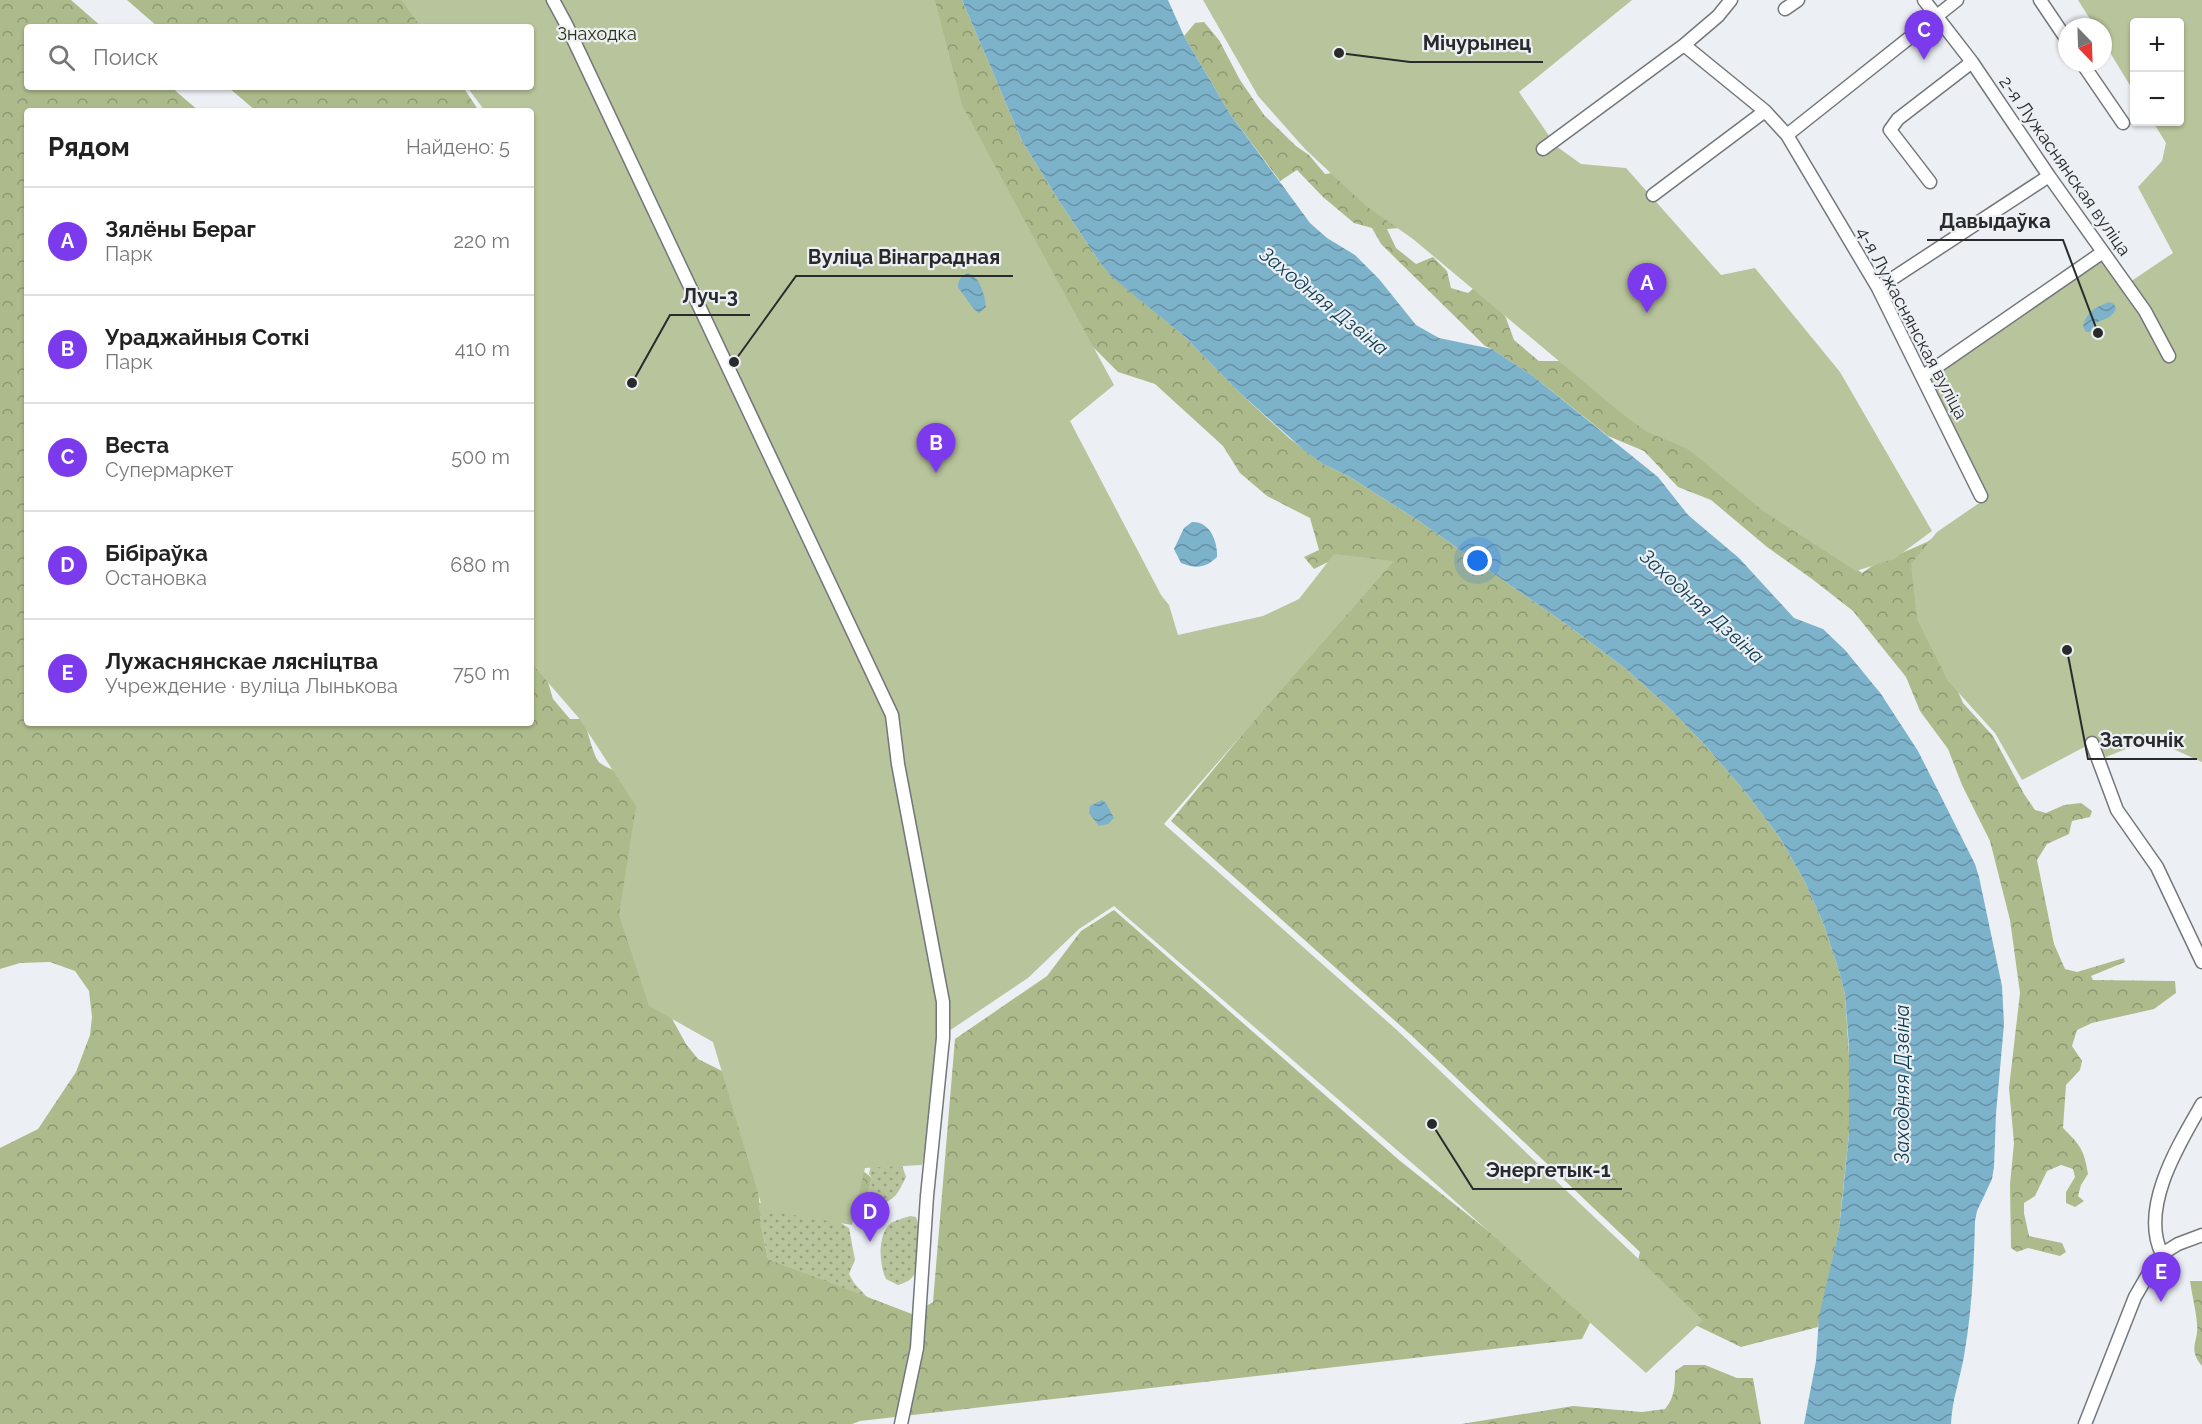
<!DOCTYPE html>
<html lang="ru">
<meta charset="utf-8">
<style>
:root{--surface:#fff;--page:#f2f2f2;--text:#222;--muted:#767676;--line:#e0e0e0;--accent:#7c3aed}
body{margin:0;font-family:Raleway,sans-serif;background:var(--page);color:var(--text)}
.controls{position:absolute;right:18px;top:18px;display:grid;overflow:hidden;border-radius:6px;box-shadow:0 2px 4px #0004}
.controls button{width:54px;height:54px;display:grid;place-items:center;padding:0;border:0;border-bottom:2px solid var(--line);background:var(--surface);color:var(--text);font:30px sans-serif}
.compass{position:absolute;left:2058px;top:18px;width:54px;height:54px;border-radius:50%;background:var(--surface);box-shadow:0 2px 4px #0004;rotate:157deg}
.you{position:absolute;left:1478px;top:561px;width:21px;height:21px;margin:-15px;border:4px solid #fff;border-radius:50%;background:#1a73e8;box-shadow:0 0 0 9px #1a73e833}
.badge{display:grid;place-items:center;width:39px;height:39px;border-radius:50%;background:var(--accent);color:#fff;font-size:20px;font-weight:700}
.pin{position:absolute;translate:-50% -50px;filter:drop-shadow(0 2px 3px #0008)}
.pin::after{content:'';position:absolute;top:32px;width:21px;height:18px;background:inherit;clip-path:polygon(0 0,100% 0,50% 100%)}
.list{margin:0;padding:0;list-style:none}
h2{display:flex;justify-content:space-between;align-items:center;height:78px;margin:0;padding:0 24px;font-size:26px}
h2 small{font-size:20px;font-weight:400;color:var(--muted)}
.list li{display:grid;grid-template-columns:39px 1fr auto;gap:18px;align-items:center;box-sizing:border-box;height:108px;padding:0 24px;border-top:2px solid var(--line)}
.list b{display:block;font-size:22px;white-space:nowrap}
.list p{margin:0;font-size:20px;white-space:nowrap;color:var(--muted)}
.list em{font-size:20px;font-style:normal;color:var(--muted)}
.icon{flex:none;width:33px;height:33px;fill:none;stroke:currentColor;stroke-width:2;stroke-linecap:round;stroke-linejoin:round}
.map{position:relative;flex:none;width:2202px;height:1424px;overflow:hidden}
.search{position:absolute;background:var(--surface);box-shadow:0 2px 4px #0004;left:24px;top:24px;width:510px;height:66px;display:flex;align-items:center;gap:15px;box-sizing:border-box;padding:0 21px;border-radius:6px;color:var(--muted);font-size:22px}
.panel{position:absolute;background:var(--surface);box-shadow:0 2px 4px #0004;left:24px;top:108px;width:510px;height:618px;border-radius:6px}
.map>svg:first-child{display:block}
.grass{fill:url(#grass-dots)}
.forest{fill:url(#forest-crowns)}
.green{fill:#b8c49b}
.water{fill:url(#water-waves)}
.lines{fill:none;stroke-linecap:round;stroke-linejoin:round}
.minor-casing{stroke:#73777a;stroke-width:15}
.minor{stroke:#fff;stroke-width:12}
.labels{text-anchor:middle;stroke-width:4.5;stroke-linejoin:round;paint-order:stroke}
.park-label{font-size:18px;fill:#29310d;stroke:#ecf0f4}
.street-label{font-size:18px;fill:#282a2b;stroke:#ecf0f4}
.water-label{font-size:20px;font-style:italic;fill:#0f3c4f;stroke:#ecf0f4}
.leader{fill:none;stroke:#282a2b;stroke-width:2}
.callout-dot{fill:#282a2b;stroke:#ecf0f4;stroke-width:2}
.callout-label{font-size:20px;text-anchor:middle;font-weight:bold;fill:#282a2b;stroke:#ecf0f4;stroke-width:4.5;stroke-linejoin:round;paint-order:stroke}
</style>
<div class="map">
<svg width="2202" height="1424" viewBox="0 0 2202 1424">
<defs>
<pattern id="grass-dots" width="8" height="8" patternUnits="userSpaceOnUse" patternTransform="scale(1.5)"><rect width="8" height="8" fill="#b8c49b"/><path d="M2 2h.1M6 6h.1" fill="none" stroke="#969f7f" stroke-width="1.8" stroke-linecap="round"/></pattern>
<pattern id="forest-crowns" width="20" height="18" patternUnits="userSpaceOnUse" patternTransform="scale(1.5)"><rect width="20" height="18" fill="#adbb8c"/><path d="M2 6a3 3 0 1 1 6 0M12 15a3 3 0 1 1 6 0" fill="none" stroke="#8d9873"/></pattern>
<pattern id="water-waves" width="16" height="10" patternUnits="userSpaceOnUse" patternTransform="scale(1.5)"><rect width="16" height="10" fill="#7db2cb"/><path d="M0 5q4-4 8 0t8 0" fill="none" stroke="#6691a5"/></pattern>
</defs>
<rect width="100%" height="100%" fill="#ecf0f4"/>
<path class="grass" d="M871 1165H902L906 1177C897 1195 896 1199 877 1206L867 1196 872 1178 869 1174Z
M759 1203 836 1220 849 1228 855 1260 849 1274 854 1283 868 1298 768 1259 761 1225Z
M910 1216 916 1217C921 1230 922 1263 914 1275 910 1281 904 1283 898 1285L886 1279C879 1265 877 1234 891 1223 896 1220 904 1218 910 1216Z"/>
<path class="forest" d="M0 0H71L102 27H27V87H171L199 111H27V723H531V658L546 675 553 699 570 719H583C588 730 593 757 600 763 605 767 612 769 618 772L630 749 670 1015 686 1044 698 1059 732 1076 757 1172 761 1225 768 1259 912 1314 933 1302 955 1039 1047 976 1081 931 1114 910 1399 1160 1594 1315 1582 1339 860 1421 852 1424H0V1148L38 1129 76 1072 90 1035 92 1017 89 991 75 971 50 962 20 963 0 969Z
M127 0H403L421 27H158Z
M917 0H962L1022 141 1059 201 1101 264 1114 278 1184 336 1240 393 1289 438 1323 464 1348 476 1416 519 1570 627 1626 669 1666 705 1704 744 1747 794 1780 838 1805 882 1824 925 1840 974 1845 995 1850 1070 1849 1134 1839 1229 1818 1327 1741 1347 1689 1322 1636 1269 1640 1252 1412 1036 1171 821 1381 566 1340 556 1314 569 1304 557 1319 550 1310 518 1267 496 1240 473 1223 446 1155 384 1118 372 1082 336 1003 230Z
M1204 22 1219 40 1240 80 1264 115 1296 146 1309 155 1325 174 1346 171 1412 227 1387 229 1396 248 1416 264 1433 257 1447 271 1451 288 1468 293 1474 288 1487 289 1506 318 1514 340 1539 361H1571L1679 435 1862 573 1872 566 1927 542 1975 509 1931 629 1963 703 1993 736 2024 794 2035 810 2046 813 2064 805 2081 803 2092 811 2090 817 2072 821 2069 834 2047 844 2037 860 2054 944 2065 969 2077 972 2124 958 2125 962 2091 976 2093 980 2175 981 2176 993 2154 1009 2092 1023 2077 1030 2072 1046 2082 1061 2080 1070 2066 1085 2063 1128C2080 1145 2084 1149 2088 1174L2081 1185 2078 1196 2084 1201 2075 1207 2066 1203V1192L2075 1177 2073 1169 2061 1165 2047 1171 2035 1196 2024 1203V1213L2029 1236 2062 1243 2066 1252 2060 1256 2028 1248 2017 1252 2011 1248 2010 1184 2014 1143 2009 1088 2020 993 2010 920 1990 841 1962 785 1948 749 1920 711 1906 677 1853 611 1812 579 1767 547 1711 500 1678 487 1644 451 1608 436 1533 376 1492 349 1485 346 1381 244 1372 228 1354 223 1323 197 1297 170 1280 181 1230 114 1184 36 1195 23Z
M228 87H463L479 111H256Z
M858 1167 872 1178 867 1196 877 1206 878 1210 874 1214H864L854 1209Z
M2190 1281H2202V1366C2187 1348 2199 1342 2197 1324 2196 1310 2192 1295 2190 1281Z
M1684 1365H1705L1737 1378H1753L1761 1424H1461L1573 1406 1642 1412 1665 1409C1675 1397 1675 1385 1675 1371Z"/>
<path class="green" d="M401 0H935L962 105 1114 385 1070 421 1161 595 1169 605 1178 635 1263 616 1299 599 1334 554 1394 561 1164 824 1398 1031 1703 1320 1646 1373 1427 1176 1114 906 1079 929 1028 978 949 1031 922 1165 865 1168 852 1225 763 1210 713 1042 649 1006 619 915 636 806 578 717 531 663V111H485L467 87H531V27H421Z
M1203 0H1632L1519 92 1556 146 1581 164 1626 168 1721 275 1755 268 1840 372 1932 531 1894 559 1856 571 1763 511 1688 449 1647 432 1621 413 1413 239 1366 206 1305 149 1258 96Z
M2078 0H2202V762L2151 739 2106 757 2090 744 2022 780 1995 733 1948 681 1917 619 1911 564 1937 532 1985 499 1927 380 2102 258 2124 286 2173 253 2138 187 2162 161 2166 143 2153 122H2180V22H2134V92L2103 41V27H2095Z"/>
<path class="water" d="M962 0H1168L1184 36 1230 114 1310 223 1327 238 1355 255 1379 279 1416 325 1439 338 1492 349 1533 376 1658 477 1688 515 1739 558 1794 618 1823 629 1845 650 1881 694 1918 751 1975 864 1979 877 2002 986 2004 1024 1996 1114 1994 1167 1992 1179 1977 1211 1975 1221C1974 1266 1972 1311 1964 1356 1960 1379 1952 1400 1951 1424H1804L1816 1361 1819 1317 1839 1229 1843 1193 1849 1134V1047L1845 995 1840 974 1824 925 1805 882 1780 838 1747 794 1704 744 1666 705 1626 669 1570 627 1416 519 1348 476 1323 464 1305 451 1240 393 1184 336 1113 278 1101 264 1059 201 1022 141Z
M968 273C980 277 985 295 986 307L979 313C970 307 966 296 958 288 958 280 960 277 968 273Z
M2109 302 2114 304 2116 309C2111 319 2104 319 2095 323L2090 332H2086L2083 327C2087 311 2094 308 2109 302Z
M1192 522C1210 521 1218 542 1217 557 1206 568 1196 569 1181 563L1174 549 1184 528Z
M1102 800 1106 803 1114 818 1108 824 1099 826 1089 813 1090 806Z"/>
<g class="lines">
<defs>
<path id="minor" d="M553 0 566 24 892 715 898 764 943 1002V1038L927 1196 917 1348 901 1424
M1924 0 1972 62 2049 176 2145 311 2169 356
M2040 0 2067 40
M1785 9 1798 0
M1684 45 1765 111 1787 135 1878 288 1981 496
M2082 63 2123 123
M1787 135 1957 0
M1543 149 1684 45 1718 16 1731 0
M1930 182 1890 130 1898 119 1972 62
M1653 195 1765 111
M1878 288 2049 176
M1922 377 2103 252
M2092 743 2117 810 2157 867 2202 962
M2162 1254C2139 1208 2179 1144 2202 1104
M2085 1424 2135 1297 2150 1271 2162 1254 2178 1244 2202 1235"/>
</defs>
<use href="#minor" class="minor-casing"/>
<use href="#minor" class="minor"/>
</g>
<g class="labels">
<g class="park-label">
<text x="597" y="40">Знаходка</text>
</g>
<g class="street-label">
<text transform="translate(2065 166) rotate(55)" y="6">2-я Лужаснянская вуліца</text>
<text transform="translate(1912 323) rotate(62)" y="6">4-я Лужаснянская вуліца</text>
</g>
<g class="water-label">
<text transform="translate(1324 301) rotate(39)" y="7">Заходняя Дзвіна</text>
<text transform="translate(1702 606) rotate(42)" y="7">Заходняя Дзвіна</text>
<text transform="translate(1902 1084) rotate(-90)" y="7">Заходняя Дзвіна</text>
</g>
</g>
<path class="leader" d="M1339 53L1410 62H1543M2098 333L2063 240H1927M734 362L796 276H1013M632 383L670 315H750M2067 650L2088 759H2197M1432 1124L1473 1189H1622"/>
<g class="callout-dot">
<circle cx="1339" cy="53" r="6"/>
<circle cx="2098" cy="333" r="6"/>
<circle cx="734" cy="362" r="6"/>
<circle cx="632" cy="383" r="6"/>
<circle cx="2067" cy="650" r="6"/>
<circle cx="1432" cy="1124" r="6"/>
</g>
<g class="callout-label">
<text x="1477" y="50">Мічурынец</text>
<text x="1995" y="228">Давыдаўка</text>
<text x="904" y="264">Вуліца Вінаградная</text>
<text x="710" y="303">Луч-3</text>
<text x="2142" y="747">Заточнік</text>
<text x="1548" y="1177">Энергетык-1</text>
</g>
</svg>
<div class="controls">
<button>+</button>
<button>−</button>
</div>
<svg class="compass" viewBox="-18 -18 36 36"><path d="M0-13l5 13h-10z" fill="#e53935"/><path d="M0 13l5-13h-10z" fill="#767676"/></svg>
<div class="you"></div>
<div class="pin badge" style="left:1647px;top:313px">A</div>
<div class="pin badge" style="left:936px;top:473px">B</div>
<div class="pin badge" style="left:1924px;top:60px">C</div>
<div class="pin badge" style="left:870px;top:1242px">D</div>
<div class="pin badge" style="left:2161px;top:1302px">E</div>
<div class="search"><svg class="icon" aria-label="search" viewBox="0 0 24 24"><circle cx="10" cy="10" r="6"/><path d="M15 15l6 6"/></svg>Поиск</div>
<section class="panel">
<h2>Рядом<small>Найдено: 5</small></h2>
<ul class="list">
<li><span class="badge">A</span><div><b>Зялёны Бераг</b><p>Парк</p></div><em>220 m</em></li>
<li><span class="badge">B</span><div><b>Ураджайныя Соткі</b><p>Парк</p></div><em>410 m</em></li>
<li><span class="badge">C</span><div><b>Веста</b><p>Супермаркет</p></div><em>500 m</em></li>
<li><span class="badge">D</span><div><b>Бібіраўка</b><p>Остановка</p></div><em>680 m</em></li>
<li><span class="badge">E</span><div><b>Лужаснянскае лясніцтва</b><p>Учреждение · вуліца Лынькова</p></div><em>750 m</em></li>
</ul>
</section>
</div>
